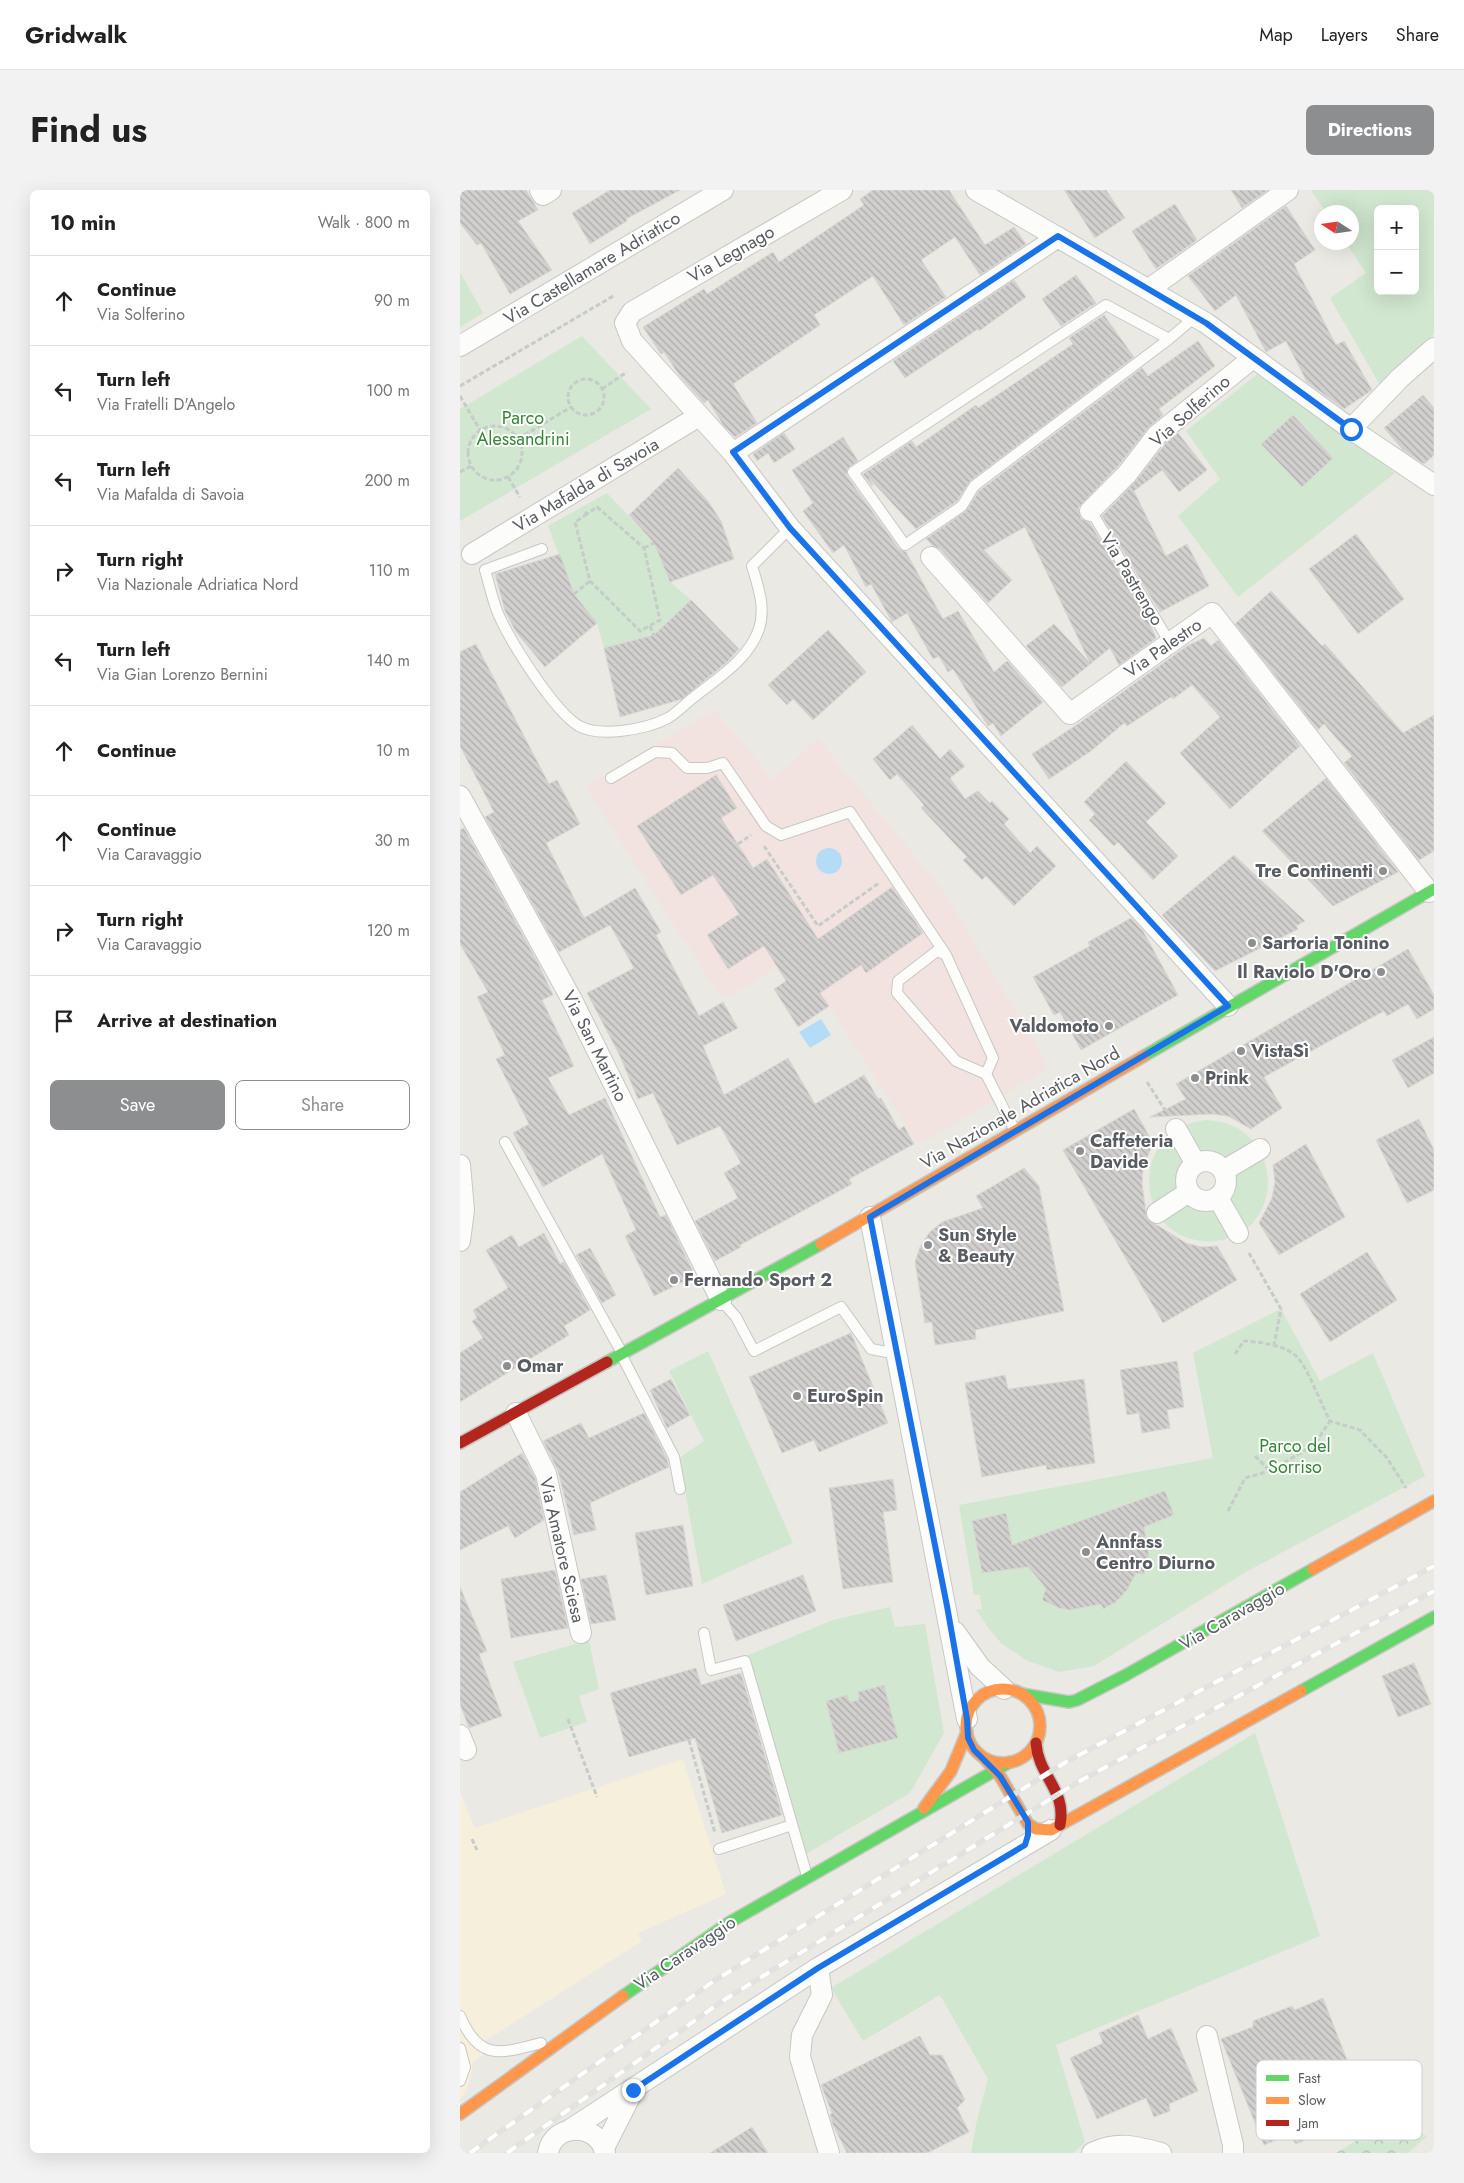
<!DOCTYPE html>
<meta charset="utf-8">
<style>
:root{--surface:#fff;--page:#f2f2f2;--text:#222;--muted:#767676;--line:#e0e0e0;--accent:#8c8e90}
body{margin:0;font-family:Jost,sans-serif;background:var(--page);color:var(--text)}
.controls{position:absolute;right:15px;top:15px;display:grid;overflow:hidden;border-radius:8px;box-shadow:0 5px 20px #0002}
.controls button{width:45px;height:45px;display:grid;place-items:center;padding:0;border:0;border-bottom:1px solid var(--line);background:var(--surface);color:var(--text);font:25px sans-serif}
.compass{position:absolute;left:854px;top:15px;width:45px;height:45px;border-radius:50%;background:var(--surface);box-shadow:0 5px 20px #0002;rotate:282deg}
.stop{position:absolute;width:15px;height:15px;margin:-11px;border:4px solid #1a73e8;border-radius:50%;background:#fff}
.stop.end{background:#1a73e8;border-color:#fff;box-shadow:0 1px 5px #0008}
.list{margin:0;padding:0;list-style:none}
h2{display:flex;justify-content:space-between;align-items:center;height:65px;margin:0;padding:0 20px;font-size:21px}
h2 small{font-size:16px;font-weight:400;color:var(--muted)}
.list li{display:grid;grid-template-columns:32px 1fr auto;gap:15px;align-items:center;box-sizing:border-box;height:90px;padding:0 20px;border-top:1px solid var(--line)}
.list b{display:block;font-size:19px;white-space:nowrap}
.list p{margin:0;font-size:16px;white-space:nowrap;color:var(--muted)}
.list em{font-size:16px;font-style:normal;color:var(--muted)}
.actions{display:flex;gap:10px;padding:15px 20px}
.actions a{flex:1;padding:11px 0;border:1px solid var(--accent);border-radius:8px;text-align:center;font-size:18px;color:var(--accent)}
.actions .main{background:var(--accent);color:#fff}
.icon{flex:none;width:28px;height:28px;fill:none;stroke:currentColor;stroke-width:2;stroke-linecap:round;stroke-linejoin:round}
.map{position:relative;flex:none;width:974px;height:1963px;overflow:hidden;border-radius:8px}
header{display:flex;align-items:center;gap:30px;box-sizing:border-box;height:70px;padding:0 25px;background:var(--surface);border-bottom:1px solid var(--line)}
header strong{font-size:24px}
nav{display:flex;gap:28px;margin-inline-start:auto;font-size:18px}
.intro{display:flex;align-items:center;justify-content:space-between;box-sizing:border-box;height:120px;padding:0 30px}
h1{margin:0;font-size:35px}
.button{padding:12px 22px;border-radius:8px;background:var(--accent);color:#fff;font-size:18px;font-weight:700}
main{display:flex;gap:30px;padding:0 30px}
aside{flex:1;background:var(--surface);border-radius:8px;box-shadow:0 5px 20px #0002}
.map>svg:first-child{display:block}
.commercial{fill:#f5efdc}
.medical{fill:#f3e3e0}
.green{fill:#d1e7cf;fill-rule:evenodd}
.forest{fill:url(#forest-crowns)}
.water{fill:#b5dcf7}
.building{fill:url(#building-back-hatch);stroke:#d9d7d3}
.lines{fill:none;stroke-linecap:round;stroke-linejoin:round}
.lane-casing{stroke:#c7c7c6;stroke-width:12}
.street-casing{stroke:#c7c7c6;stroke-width:22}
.fast-casing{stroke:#c5c6c4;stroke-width:14}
.slow-casing{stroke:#c5c6c4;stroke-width:14}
.jam-casing{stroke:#c5c6c4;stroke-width:14}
.path{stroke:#c6ccc9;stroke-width:3;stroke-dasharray:5 2.5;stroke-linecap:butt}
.lane{stroke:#fcfcfb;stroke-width:10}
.street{stroke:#fcfcfb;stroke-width:20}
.fast{stroke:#63d668;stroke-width:11}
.slow{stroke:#ff974d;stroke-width:11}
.jam{stroke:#b3261e;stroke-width:11}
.rail-casing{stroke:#e2e2e1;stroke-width:5.5}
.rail{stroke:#fff;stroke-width:4;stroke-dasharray:11;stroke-linecap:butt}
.route{stroke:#1a73e8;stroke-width:6}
.poi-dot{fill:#8c8e90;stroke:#fff;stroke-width:2}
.labels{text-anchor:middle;stroke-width:4;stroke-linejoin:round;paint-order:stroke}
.street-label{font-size:18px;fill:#595d62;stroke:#fff}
.park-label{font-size:18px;fill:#358637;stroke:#fff}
.poi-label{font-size:18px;font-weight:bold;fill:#595d62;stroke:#fff;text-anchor:start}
.key{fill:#fff;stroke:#cdced0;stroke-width:1}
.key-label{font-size:14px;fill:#595d62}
</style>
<header>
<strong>Gridwalk</strong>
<nav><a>Map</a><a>Layers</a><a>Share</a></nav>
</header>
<div class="intro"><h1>Find us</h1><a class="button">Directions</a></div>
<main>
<aside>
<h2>10 min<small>Walk · 800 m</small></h2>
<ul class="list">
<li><svg class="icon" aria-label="ahead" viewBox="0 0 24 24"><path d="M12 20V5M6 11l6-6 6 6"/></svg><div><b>Continue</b><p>Via Solferino</p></div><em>90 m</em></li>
<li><svg class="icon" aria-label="left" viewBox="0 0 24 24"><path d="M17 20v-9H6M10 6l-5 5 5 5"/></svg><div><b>Turn left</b><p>Via Fratelli D'Angelo</p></div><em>100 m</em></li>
<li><svg class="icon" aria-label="left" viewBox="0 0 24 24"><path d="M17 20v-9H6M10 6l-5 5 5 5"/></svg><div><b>Turn left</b><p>Via Mafalda di Savoia</p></div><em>200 m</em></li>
<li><svg class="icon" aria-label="right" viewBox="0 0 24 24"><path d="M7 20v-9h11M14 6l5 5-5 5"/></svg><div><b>Turn right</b><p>Via Nazionale Adriatica Nord</p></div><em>110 m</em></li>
<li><svg class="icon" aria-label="left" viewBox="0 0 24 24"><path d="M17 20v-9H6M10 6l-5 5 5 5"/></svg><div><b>Turn left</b><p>Via Gian Lorenzo Bernini</p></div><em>140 m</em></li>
<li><svg class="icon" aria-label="ahead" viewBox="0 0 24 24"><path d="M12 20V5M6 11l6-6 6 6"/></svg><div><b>Continue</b></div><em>10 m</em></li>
<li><svg class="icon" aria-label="ahead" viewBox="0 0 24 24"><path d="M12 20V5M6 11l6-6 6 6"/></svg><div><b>Continue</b><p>Via Caravaggio</p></div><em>30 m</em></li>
<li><svg class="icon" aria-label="right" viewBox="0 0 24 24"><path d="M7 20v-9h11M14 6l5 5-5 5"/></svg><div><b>Turn right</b><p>Via Caravaggio</p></div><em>120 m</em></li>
<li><svg class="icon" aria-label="arrive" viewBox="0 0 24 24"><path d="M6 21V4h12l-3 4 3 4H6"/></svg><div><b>Arrive at destination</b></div></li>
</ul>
<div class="actions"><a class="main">Save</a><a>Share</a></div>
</aside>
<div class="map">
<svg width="974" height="1963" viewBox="0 0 974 1963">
<defs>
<pattern id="forest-crowns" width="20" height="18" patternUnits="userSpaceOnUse" patternTransform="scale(1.25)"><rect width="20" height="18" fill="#d1e7cf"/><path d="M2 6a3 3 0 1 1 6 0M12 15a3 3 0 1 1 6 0" fill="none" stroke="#adbeab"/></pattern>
<pattern id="building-back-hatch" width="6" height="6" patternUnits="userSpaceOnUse" patternTransform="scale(1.25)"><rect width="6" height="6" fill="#d1d0ce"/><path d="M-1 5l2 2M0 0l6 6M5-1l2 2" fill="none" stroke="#adacab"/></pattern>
</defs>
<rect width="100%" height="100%" fill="#eae9e4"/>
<path class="commercial" d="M223 1569 266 1704 178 1743 182 1751 22 1853 29 1861 13 1872 11 1888 4 1905 0 1908V1602L15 1638Z"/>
<path class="medical" d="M255 520 313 590 358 549 481 698 589 878 459 955 336 765 273 805H259L125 596Z"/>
<path class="green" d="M851 0H974V144L920 195 870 108 906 83 886 53 892 52V22H866ZM918 19H955V101H918Z
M0 82 23 123 0 137Z
M122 146 191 219 0 331V219Z
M801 181 935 283 778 407 718 326 760 289 726 241Z
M147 303 194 353 210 392 231 410 194 445 144 458 137 433 114 404 88 336Z
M746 930C825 933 829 1043 755 1051 675 1058 663 940 746 930ZM746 972 759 977 766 992C759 1026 713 1008 731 978Z
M821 1119 860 1191 913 1163 965 1286 784 1383 634 1476 599 1482 568 1471 542 1454 530 1440 516 1420 522 1419 520 1405H514L499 1315 753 1268 733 1163Z
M248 1161 333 1353 242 1394 219 1268 244 1251 209 1181Z
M430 1417 435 1437 465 1434 484 1543 450 1603 346 1664 288 1465 373 1430Z
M129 1450 139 1499 119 1506 127 1532 80 1548 53 1472Z
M795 1543 860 1746 596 1855 625 1952 613 1963H511L517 1930 528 1889 480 1805 403 1851 371 1798Z"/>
<path class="forest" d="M925 1933 967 1946 948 1963H876Z"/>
<path class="water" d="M356 671a13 13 0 1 1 26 0a13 13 0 1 1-26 0Z
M361 829 371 845 350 858 339 842Z"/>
<path class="building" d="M0 0H66L78 20 58 31 92 80 50 104 21 53 17 55 0 33Z
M150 0H220L166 29 167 31 130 54 112 23Z
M413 0H489L525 55 554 37 566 54 520 85 495 47 461 70 486 107 444 135 413 86 354 125 360 135 273 194 297 233 275 247 263 235 248 210 244 213 219 185 204 162 201 164 183 137 244 99 247 104 313 62 319 72 404 15 400 9Z
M604 0H646L665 28 635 48Z
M771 0H808L782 18Z
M715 14 737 50 696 79 672 41Z
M826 16 855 60 834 74 876 155 884 151 912 200 884 219 847 192 826 151 806 162 776 105 755 121 728 86Z
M616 85 636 113 601 136 582 109Z
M554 90 566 107 519 141 518 139 445 188 433 171Z
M644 125 674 167 510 291 497 311 456 339 409 288 413 295 412 296 403 284 452 251 456 257 516 215 518 218 613 154 609 148Z
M738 151 755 176 699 219 703 225 688 238 658 276 618 318 621 329 630 333 688 429 696 448 659 475 650 458 602 497 566 456 594 434 630 473 565 337 524 360 552 390 528 413 480 359 472 355 466 349 506 321 519 301 682 178 688 186Z
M963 205 974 218V265L964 274 943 260 924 238Z
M833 225 873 268 842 297 801 254Z
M324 243 335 259 314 273 308 263 297 271 293 264Z
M718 243 747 280 719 302 702 280 674 301 706 366 727 354 749 396 700 422 642 326 676 291 706 253Z
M383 247 398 271 387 279V286L439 359 446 362 483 429 498 421 534 482 547 471 583 512 541 546 533 533 528 536 493 479 488 482 479 466 473 469 447 423 432 432 411 394 406 397 384 355 373 363 343 321 353 313 332 280Z
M218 278 248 311 261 331 274 369 210 392 194 353 169 325Z
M896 344 944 409 898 444 849 379Z
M100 364 114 404 137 433 85 477 56 442 45 421 35 384Z
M811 401 862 456 865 454 943 543 974 525V661L959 670 884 573 892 566 864 534 858 540 775 434Z
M231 410 279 459 267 472 222 509 160 527 144 458 194 445Z
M368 440 406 482 353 530 333 509 327 515 308 495Z
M744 448 751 456 758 450 840 556 770 619 720 563 760 527 732 495 713 509 711 507 667 536 664 533 631 561 589 589 572 564 618 534 727 456Z
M16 454 89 594 97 590 120 634 86 653 124 728 175 698 201 742 196 745 239 826 263 812 278 838 243 856 264 905 328 868 355 914 404 885 418 909 421 908 439 940 444 936 454 954 389 989 392 994 280 1055 281 1057 255 1071 235 1031 278 1008 264 983 281 973 260 936 217 955 193 903 178 909 159 864 127 803 174 778 150 735 99 762 25 627 34 622 0 556V462Z
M452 535 480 569 490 559 505 576 490 588 505 609 518 601 530 613 532 611 549 629 544 634 570 663 577 656 596 676 554 716 526 686 522 690 503 670 507 667 461 618 464 615 437 584 430 590 413 569Z
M666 571 706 613 686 632 718 666 693 690 658 652 654 656 629 630 635 624 624 612Z
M256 585 277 618 261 628 293 678 307 669 358 749 432 697 463 743 406 783 401 775 360 803 369 816 338 837 314 799 326 791 304 756 268 779 247 745 279 724 253 685 221 705 177 636Z
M866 588 938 682 873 716 802 641Z
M4 638 78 773 93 805 82 810 114 876 88 888 109 925 145 908 200 1027 206 1025 235 1086 194 1106 165 1046 176 1040 142 964 83 997 53 943 69 934 36 869 45 865 17 807 28 802 0 754V640Z
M774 665 845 731 836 736 838 739 755 781 702 725Z
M671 728 683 741 718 805 621 860 600 822 594 825 573 787 630 756 628 752Z
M948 759 974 805V819L957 829 948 814 927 826 924 821 804 887 822 918 791 939 768 926 752 924 690 927 726 909 716 894Z
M974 847V883L948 898 932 870Z
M674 919 693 953 683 978 682 994 687 1029 726 1053 741 1057 757 1056 777 1090 703 1133 603 960Z
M959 929 974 960V1000L947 1013 916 950Z
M846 954 885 1027 819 1065 799 1033 812 1008 815 992 813 975Z
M564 978 579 996 604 1121 515 1140 516 1149 475 1155 472 1132 465 1133 458 1090 455 1072 460 1057 469 1043 482 1032 523 1018 516 1006Z
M84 1043 100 1074 104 1072 130 1120 104 1136 109 1145 0 1212V1163L23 1148 12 1131 17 1128 13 1120 48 1098 26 1060 52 1045 59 1057Z
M130 1058 156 1105 142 1113 116 1065Z
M907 1062 937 1110 870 1152 840 1104Z
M391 1143 428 1233 359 1262 354 1250 322 1263 289 1187Z
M717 1171 724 1217 707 1220 710 1238 682 1243 679 1223 667 1225 660 1180Z
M545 1185 548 1199 624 1189 635 1273 587 1280 586 1275 522 1287 505 1193Z
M211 1189 230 1225 207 1238 190 1200Z
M184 1223 207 1269 209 1277 130 1313 136 1340 114 1345 98 1281 83 1251 121 1233 129 1248Z
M62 1263 75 1288 84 1330 55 1348 48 1336 0 1360V1302Z
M433 1289 437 1320 423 1322 433 1392 383 1399 369 1298Z
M705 1301 714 1325 684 1337 689 1366 684 1384 676 1383 667 1400 656 1412 643 1419 641 1414 610 1420 599 1418 582 1410 586 1398 568 1377 522 1383 512 1331 546 1323 552 1355Z
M223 1335 233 1396 186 1405 175 1343Z
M95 1380 108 1438 51 1448 41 1389Z
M146 1385 156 1430 131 1434 121 1389Z
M343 1385 356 1421 276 1451 263 1415Z
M0 1397 27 1461 19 1464 42 1526 9 1538 0 1514Z
M954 1473 971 1514 938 1527 922 1486Z
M236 1478 241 1495 281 1483 322 1625 262 1643 235 1548 169 1567 150 1503Z
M424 1495 438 1548 379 1563 366 1511 387 1505 390 1512 399 1510 398 1502Z
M863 1808 904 1914 884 1922 883 1934 836 1954 829 1945 804 1955 761 1849 793 1837V1831L832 1816 835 1820Z
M678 1825 688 1849 711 1838 738 1901 709 1914 710 1921 694 1927 686 1908 637 1929 610 1868 643 1853 639 1843Z
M460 1846 470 1865H482L505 1910 497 1918 509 1942 467 1963H387L373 1935 370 1925 372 1923 361 1895Z
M292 1937 308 1963H250Z"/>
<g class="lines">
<defs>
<path id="lane" d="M709 149 646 115 393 282 445 355 502 316 514 296 709 149 735 127
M634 326 710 453
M82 359 25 380C30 396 33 415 41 430 54 457 95 522 119 536 141 548 187 539 208 528 217 523 226 513 234 507 259 487 288 470 299 439 306 418 298 396 292 376L330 338
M151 588 195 562 212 563 227 578H247L263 573 306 636 321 645 390 622 486 765
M526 884 533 868 486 765 477 761 438 791 437 803 496 871 526 884 555 941
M45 952 162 1163
M261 1110 276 1127 294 1161 381 1117 411 1159 437 1164
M162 1166 214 1267 220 1299
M244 1443 251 1480 285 1471 347 1686
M259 1659 332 1635
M0 1826C19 1871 40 1864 81 1853
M0 1858 5 1877 0 1891"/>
<path id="street" d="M80 0 83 5 91 0
M382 0 172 122 165 133 172 151 273 263 330 338 768 816
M516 0 746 133 891 239 974 295
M689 99 828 0
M0 156 263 0
M891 239 940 188 974 158
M273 263 598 47
M630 321 667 284 697 245 793 168
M12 364 239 226
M471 367 610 524 752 423 969 702
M0 606 112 810 261 1110
M716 939 736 974
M726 991a20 20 0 1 1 40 0a20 20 0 1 1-40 0Z
M0 975 4 1020 0 1051
M763 981 800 959
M758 1008 778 1043
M697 1023 729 1002
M410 1027 507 1529
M56 1223 86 1284 121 1443
M495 1442 520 1477 544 1499
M0 1545 6 1560
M358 1778 362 1805 342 1845 340 1867 369 1963
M747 1846 773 1955V1963
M111 1939 358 1778 591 1640
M144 1958 173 1901
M88 1963C93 1932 139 1932 145 1963
M632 1963C657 1951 675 1956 701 1963"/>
<path id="fast" d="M684 866 974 699
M147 1172 361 1054
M841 1501 974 1427
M562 1504 609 1512 617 1510 666 1485 853 1379
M163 1806 270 1732 550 1572"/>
<path id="slow" d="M361 1054 684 866
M853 1379 974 1311
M506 1536a37 37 0 1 1 74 0a37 37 0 1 1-74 0Z
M525 1569 540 1586 568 1634 576 1639 591 1640 841 1501
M464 1618 491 1581 507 1542
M0 1924 163 1806"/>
<path id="jam" d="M0 1253 147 1172
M576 1553C578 1586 607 1600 600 1635"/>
</defs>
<use href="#lane" class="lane-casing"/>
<use href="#street" class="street-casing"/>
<use href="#fast" class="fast-casing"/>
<use href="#slow" class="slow-casing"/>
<use href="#jam" class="jam-casing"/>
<path class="path" d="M108 207a18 18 0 1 1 36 0a18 18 0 1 1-36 0Z
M0 196 155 105
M142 199 167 182
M0 206 20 240
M8 263a27 27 0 1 1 54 0a27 27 0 1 1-54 0Z
M58 249 111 217
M0 282 11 276
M48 287 60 307
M125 322 127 324 137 317 184 358 200 430 180 441 130 391 115 332 127 324
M184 358 194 353
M114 404 130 391
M190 436 194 445
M278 654 291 645
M304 656 358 736 419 693
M687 892 705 920
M789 1063 821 1119 814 1155
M775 1164 784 1151C800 1152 827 1155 838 1168 848 1179 862 1216 870 1231L900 1240 927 1268 946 1298
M795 1266 810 1281 854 1255 870 1231
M768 1321 785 1288 810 1281
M108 1529 137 1607
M229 1550 255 1643
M12 1649 17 1660"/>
<use href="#lane" class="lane"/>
<use href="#street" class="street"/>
<use href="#fast" class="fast"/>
<use href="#slow" class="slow"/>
<use href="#jam" class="jam"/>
<defs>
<path id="rail" d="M10 1963 254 1791 606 1572 974 1376
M47 1963 264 1810 618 1592 974 1401"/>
</defs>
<use href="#rail" class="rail-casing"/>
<use href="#rail" class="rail"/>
</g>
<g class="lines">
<path class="route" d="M173 1900 358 1778 565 1655 568 1645V1632L540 1586 514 1560 508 1548 507 1529 487 1416 410 1027 768 816 330 338 273 262 598 46 746 133 891 239"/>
</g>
<g class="poi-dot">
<circle cx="923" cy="681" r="5"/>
<circle cx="792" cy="753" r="5"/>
<circle cx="921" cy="782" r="5"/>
<circle cx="649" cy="836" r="5"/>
<circle cx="781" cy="861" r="5"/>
<circle cx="735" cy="888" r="5"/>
<circle cx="620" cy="961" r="5"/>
<circle cx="468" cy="1055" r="5"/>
<circle cx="214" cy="1090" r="5"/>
<circle cx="47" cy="1176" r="5"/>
<circle cx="337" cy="1206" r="5"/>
<circle cx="626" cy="1362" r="5"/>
</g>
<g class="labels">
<g class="street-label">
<text transform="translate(271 64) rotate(-30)" y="6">Via Legnago</text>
<text transform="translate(132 78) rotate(-31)" y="6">Via Castellamare Adriatico</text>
<text transform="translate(730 221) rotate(-41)" y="6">Via Solferino</text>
<text transform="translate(126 295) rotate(-31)" y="6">Via Mafalda di Savoia</text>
<text transform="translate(672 389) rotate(59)" y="6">Via Pastrengo</text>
<text transform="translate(703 458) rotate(-35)" y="6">Via Palestro</text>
<text transform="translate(135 856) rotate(63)" y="6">Via San Martino</text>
<text transform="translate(560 918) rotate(-30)" y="6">Via Nazionale Adriatica Nord</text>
<text transform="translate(102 1360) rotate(77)" y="6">Via Amatore Sciesa</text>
<text transform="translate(772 1426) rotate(-30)" y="6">Via Caravaggio</text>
<text transform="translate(225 1763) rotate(-34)" y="6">Via Caravaggio</text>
</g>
<g class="park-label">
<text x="63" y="234">Parco<tspan x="63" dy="21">Alessandrini</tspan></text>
<text x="835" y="1262">Parco del<tspan x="835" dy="21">Sorriso</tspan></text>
</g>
<g class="poi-label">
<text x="913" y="687" text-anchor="end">Tre Continenti</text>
<text x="802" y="759">Sartoria Tonino</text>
<text x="911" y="788" text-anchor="end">Il Raviolo D'Oro</text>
<text x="639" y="842" text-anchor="end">Valdomoto</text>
<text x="791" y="867">VistaSì</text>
<text x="745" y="894">Prink</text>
<text x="630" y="957">Caffeteria<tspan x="630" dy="21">Davide</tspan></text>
<text x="478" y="1051">Sun Style<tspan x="478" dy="21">&amp; Beauty</tspan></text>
<text x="224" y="1096">Fernando Sport 2</text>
<text x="57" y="1182">Omar</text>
<text x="347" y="1212">EuroSpin</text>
<text x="636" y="1358">Annfass<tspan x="636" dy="21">Centro Diurno</tspan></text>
</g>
</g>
<rect x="796" y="1870" width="166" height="80" rx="8" class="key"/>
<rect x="806" y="1885" width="23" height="6" fill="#63d668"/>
<rect x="806" y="1907" width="23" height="7" fill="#ff974d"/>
<rect x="806" y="1930" width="23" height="6" fill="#b3261e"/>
<g class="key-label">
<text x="838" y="1893">Fast</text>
<text x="838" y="1915">Slow</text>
<text x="838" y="1938">Jam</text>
</g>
</svg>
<div class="controls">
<button>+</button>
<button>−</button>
</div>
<svg class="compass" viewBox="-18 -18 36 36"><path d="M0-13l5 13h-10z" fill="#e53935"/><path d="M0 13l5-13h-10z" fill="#767676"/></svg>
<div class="stop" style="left:891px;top:239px"></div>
<div class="stop end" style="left:173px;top:1900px"></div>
</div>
</main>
